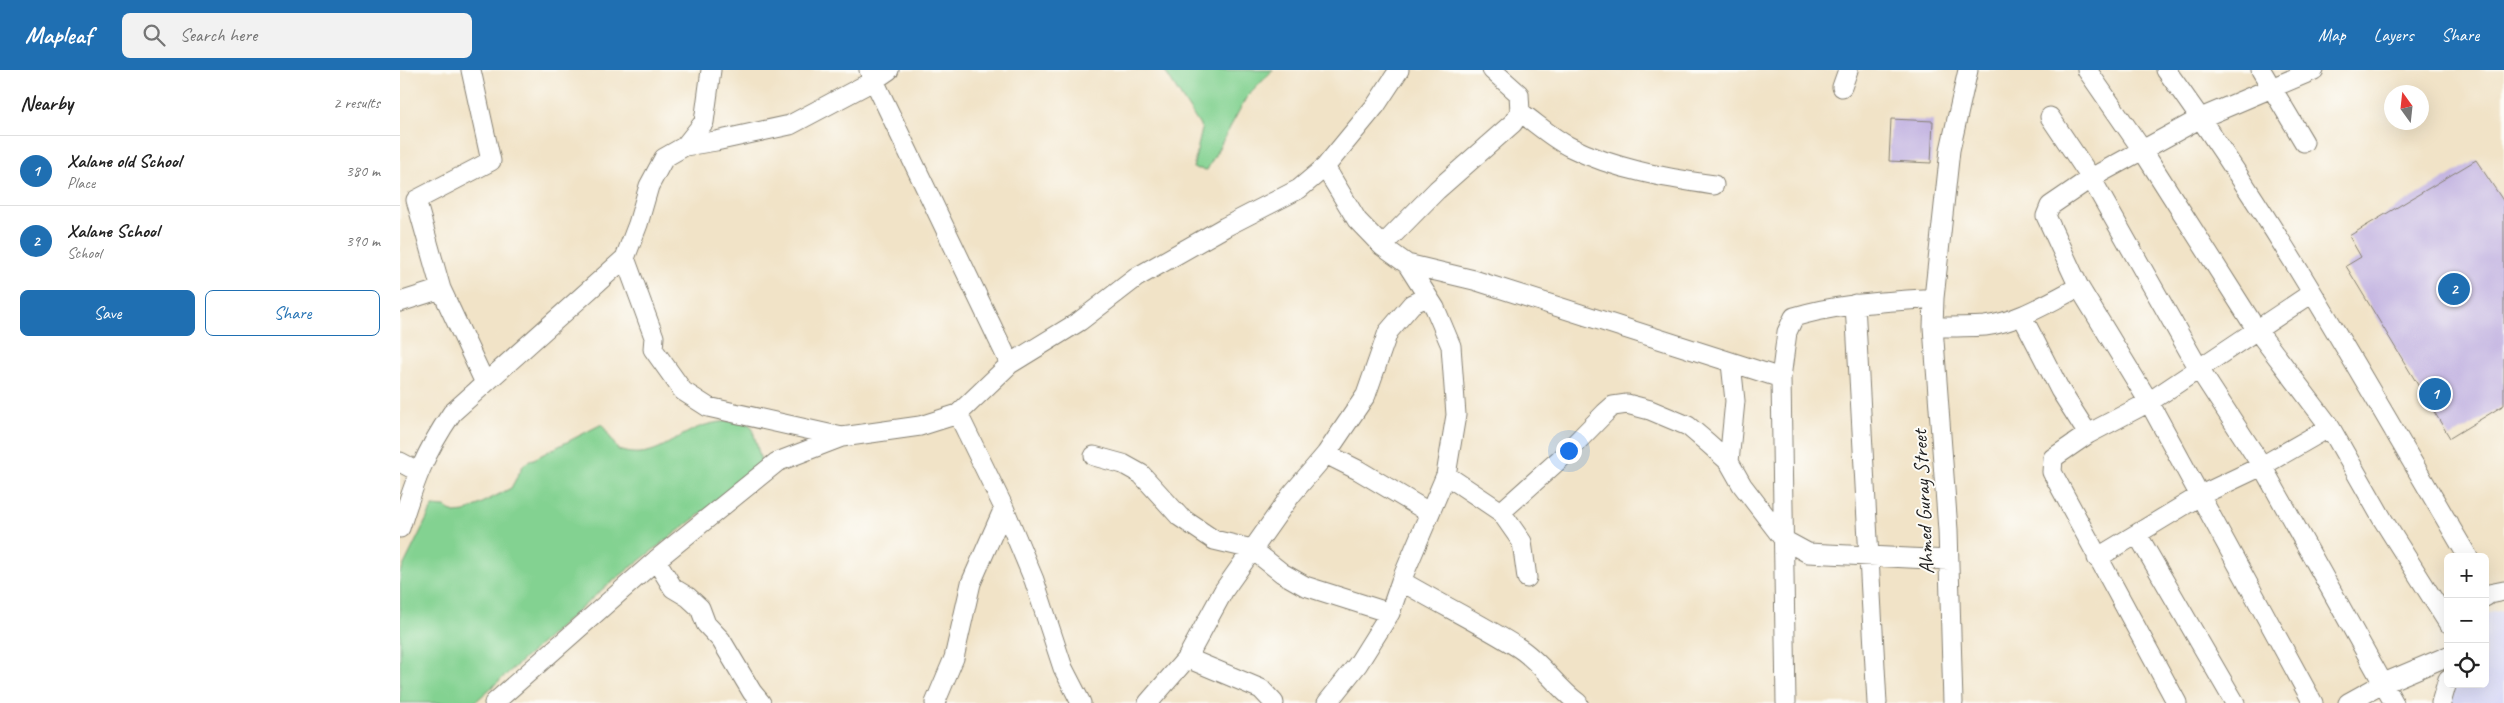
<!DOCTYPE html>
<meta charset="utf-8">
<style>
:root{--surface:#fff;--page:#f2f2f2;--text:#222;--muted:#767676;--line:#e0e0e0;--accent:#1f6fb2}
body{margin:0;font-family:Caveat,sans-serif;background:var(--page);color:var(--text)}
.controls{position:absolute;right:15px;bottom:15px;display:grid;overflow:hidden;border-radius:8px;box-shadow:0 5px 20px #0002}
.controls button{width:45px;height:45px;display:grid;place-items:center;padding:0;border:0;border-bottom:1px solid var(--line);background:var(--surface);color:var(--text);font:25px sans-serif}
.compass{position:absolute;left:1984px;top:15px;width:45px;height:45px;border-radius:50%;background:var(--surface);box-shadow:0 5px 20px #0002;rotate:345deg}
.you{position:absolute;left:1168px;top:380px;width:18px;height:18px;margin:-12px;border:4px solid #fff;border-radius:50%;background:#1a73e8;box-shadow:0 0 0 8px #1a73e833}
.badge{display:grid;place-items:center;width:32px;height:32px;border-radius:50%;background:var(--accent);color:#fff;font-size:16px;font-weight:700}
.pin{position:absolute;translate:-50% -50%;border:2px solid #fff;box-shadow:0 1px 5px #0006}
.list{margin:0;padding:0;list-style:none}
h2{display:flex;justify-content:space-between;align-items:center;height:65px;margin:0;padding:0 20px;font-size:21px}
h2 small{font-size:16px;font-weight:400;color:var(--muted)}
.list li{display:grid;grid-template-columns:32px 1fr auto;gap:15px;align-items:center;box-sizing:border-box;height:70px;padding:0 20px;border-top:1px solid var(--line)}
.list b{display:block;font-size:19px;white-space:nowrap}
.list p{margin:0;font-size:16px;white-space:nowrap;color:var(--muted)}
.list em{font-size:16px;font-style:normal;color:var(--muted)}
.actions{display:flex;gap:10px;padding:15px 20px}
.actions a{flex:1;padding:11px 0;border:1px solid var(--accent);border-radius:8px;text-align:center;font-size:18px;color:var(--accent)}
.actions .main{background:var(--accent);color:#fff}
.icon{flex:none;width:28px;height:28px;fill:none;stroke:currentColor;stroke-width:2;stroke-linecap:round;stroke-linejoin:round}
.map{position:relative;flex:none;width:2104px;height:633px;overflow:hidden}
header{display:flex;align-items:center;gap:30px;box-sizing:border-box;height:70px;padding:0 25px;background:var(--accent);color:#fff}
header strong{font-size:24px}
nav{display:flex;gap:28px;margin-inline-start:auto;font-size:18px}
.search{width:350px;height:45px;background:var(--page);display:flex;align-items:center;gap:12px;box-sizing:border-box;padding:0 18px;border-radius:8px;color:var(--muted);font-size:19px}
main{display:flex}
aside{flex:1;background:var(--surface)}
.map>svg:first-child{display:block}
.built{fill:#d6d7f8}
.green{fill:#83d291;stroke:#507756}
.building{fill:#c2b3e1}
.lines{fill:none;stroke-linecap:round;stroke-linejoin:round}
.minor-casing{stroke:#868072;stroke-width:21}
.minor{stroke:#fff;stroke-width:19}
.labels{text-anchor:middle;stroke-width:4;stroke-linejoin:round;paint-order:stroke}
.street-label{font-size:21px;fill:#1c1c1c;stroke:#fdfcf7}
</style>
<header>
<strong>Mapleaf</strong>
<div class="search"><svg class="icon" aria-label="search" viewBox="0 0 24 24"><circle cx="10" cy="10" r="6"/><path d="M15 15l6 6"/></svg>Search here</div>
<nav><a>Map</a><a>Layers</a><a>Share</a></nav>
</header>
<main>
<aside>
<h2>Nearby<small>2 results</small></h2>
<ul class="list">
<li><span class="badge">1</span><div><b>Xalane old School</b><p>Place</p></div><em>380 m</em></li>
<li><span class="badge">2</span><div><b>Xalane School</b><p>School</p></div><em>390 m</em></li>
</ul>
<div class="actions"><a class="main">Save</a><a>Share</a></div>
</aside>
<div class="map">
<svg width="2104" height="633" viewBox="0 0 2104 633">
<rect width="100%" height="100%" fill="#fdfcf7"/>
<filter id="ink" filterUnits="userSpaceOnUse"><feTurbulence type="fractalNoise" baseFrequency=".02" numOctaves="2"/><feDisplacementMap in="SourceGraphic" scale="10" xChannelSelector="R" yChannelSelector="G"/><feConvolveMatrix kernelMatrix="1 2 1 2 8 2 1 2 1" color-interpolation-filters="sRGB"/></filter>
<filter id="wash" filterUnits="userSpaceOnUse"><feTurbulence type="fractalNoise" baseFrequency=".0096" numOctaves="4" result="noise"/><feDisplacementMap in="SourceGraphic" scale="20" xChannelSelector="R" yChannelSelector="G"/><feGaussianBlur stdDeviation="1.12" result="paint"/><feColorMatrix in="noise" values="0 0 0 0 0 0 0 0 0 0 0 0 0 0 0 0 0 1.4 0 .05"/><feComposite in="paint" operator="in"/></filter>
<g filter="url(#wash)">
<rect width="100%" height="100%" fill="#f1e3c7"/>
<path class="built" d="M2104 540V633H2047L2055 614H2085V544Z"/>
<path class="green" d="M764 0H873L846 28 807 100 793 98 802 59Z
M343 350 352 357 361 391 356 401 204 518 74 633H0V503L33 436 45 437 54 443 65 442 111 418 124 394 202 354 218 380C252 391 267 371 297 358 311 352 328 351 343 350Z"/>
<g id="blocks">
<path class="building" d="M1491 49 1533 51 1531 93 1489 91Z
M2076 90 2104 132V335L2050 368 1946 196 1961 187 1949 166Z"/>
</g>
</g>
<g filter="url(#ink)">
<use href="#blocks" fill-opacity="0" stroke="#868072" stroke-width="1"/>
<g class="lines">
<defs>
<path id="minor" d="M71 0 91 91 16 130 41 219 85 313
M469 0 610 294
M1687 0 1743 81 1856 259 1930 357 1983 450 2048 553
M1766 0C1878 154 1971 323 2068 487
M1861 0 1904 72
M1442 17 1448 0
M1120 42C1136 53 1152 68 1170 77 1214 99 1266 108 1314 115
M1650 47 1691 108 1799 299 1862 396 1994 633
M285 76 304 52 311 0
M925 97 957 150 982 176 1007 194 1074 210 1381 308
M982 176 1037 120 1113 53 1120 42 1119 24 1092 0
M225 188 254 267 253 279 283 321 308 337 442 367
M0 232 41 219
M1455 234 1477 633
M1622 246 1660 320 1688 364
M1533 257C1550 257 1568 257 1585 256 1618 252 1649 232 1679 217
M558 344 604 438 634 510 663 598 681 633
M926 384 958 400 1030 443
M694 386 723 394 741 404 780 447 814 470 852 479 882 503 905 516 990 543
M0 392 17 401
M1329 392 1335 331 1331 293
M1046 405 1101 442 1122 472 1127 508
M1101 442 1160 389 1205 343 1213 336 1227 334 1250 340 1288 356 1308 373 1329 392 1342 415 1384 470 1408 483 1549 490
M0 458C15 410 24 384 52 343L225 188 238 154 249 116 264 88 285 76 316 71 390 55 473 11 489 0
M1737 464 1835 633
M1697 488 1801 425 1862 396 1930 357
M256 490 273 518 288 527 300 538 306 554 321 570 352 622 361 633
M1001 511C1040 534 1081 554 1119 578 1142 593 1156 617 1178 633
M2085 527 2089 524 2104 521
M787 588 861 619 874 633
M94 633 256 490 377 392 442 367 520 356 558 344 610 294 680 251 737 207 825 157 899 119 925 97 976 35 999 0
M535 633 554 588 571 513 604 438
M748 633 787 588 824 520 891 425 926 384 966 325 988 262 1012 234 1027 227
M927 633 958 594 990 543 1001 511 1046 405 1056 345 1051 276 1035 238 1007 194
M1386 633 1381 308 1387 262 1394 247C1439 233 1487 232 1534 228
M1553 633 1548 460 1533 257 1534 228 1550 80 1568 0
M1777 633 1652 402 1653 388 1688 364 1749 332 1912 223
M1913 633 1749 332 1679 217 1646 146 1650 136 1691 108 1801 48 1914 0
M1948 633 1984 613 2048 586
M2041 633 2048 609"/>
</defs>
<use href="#minor" class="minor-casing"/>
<use href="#minor" class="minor"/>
</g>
</g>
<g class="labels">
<g class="street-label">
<text transform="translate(1523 432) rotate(-93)" y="7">Ahmed Guray Street</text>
</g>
</g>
</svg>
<div class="controls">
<button>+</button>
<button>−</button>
<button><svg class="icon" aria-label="locate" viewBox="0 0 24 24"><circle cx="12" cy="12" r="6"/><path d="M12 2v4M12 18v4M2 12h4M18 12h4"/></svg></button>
</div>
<svg class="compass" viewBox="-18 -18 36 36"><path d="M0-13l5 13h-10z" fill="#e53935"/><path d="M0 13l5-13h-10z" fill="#767676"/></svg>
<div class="you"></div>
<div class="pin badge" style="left:2035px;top:324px">1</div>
<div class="pin badge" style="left:2054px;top:219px">2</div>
</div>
</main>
